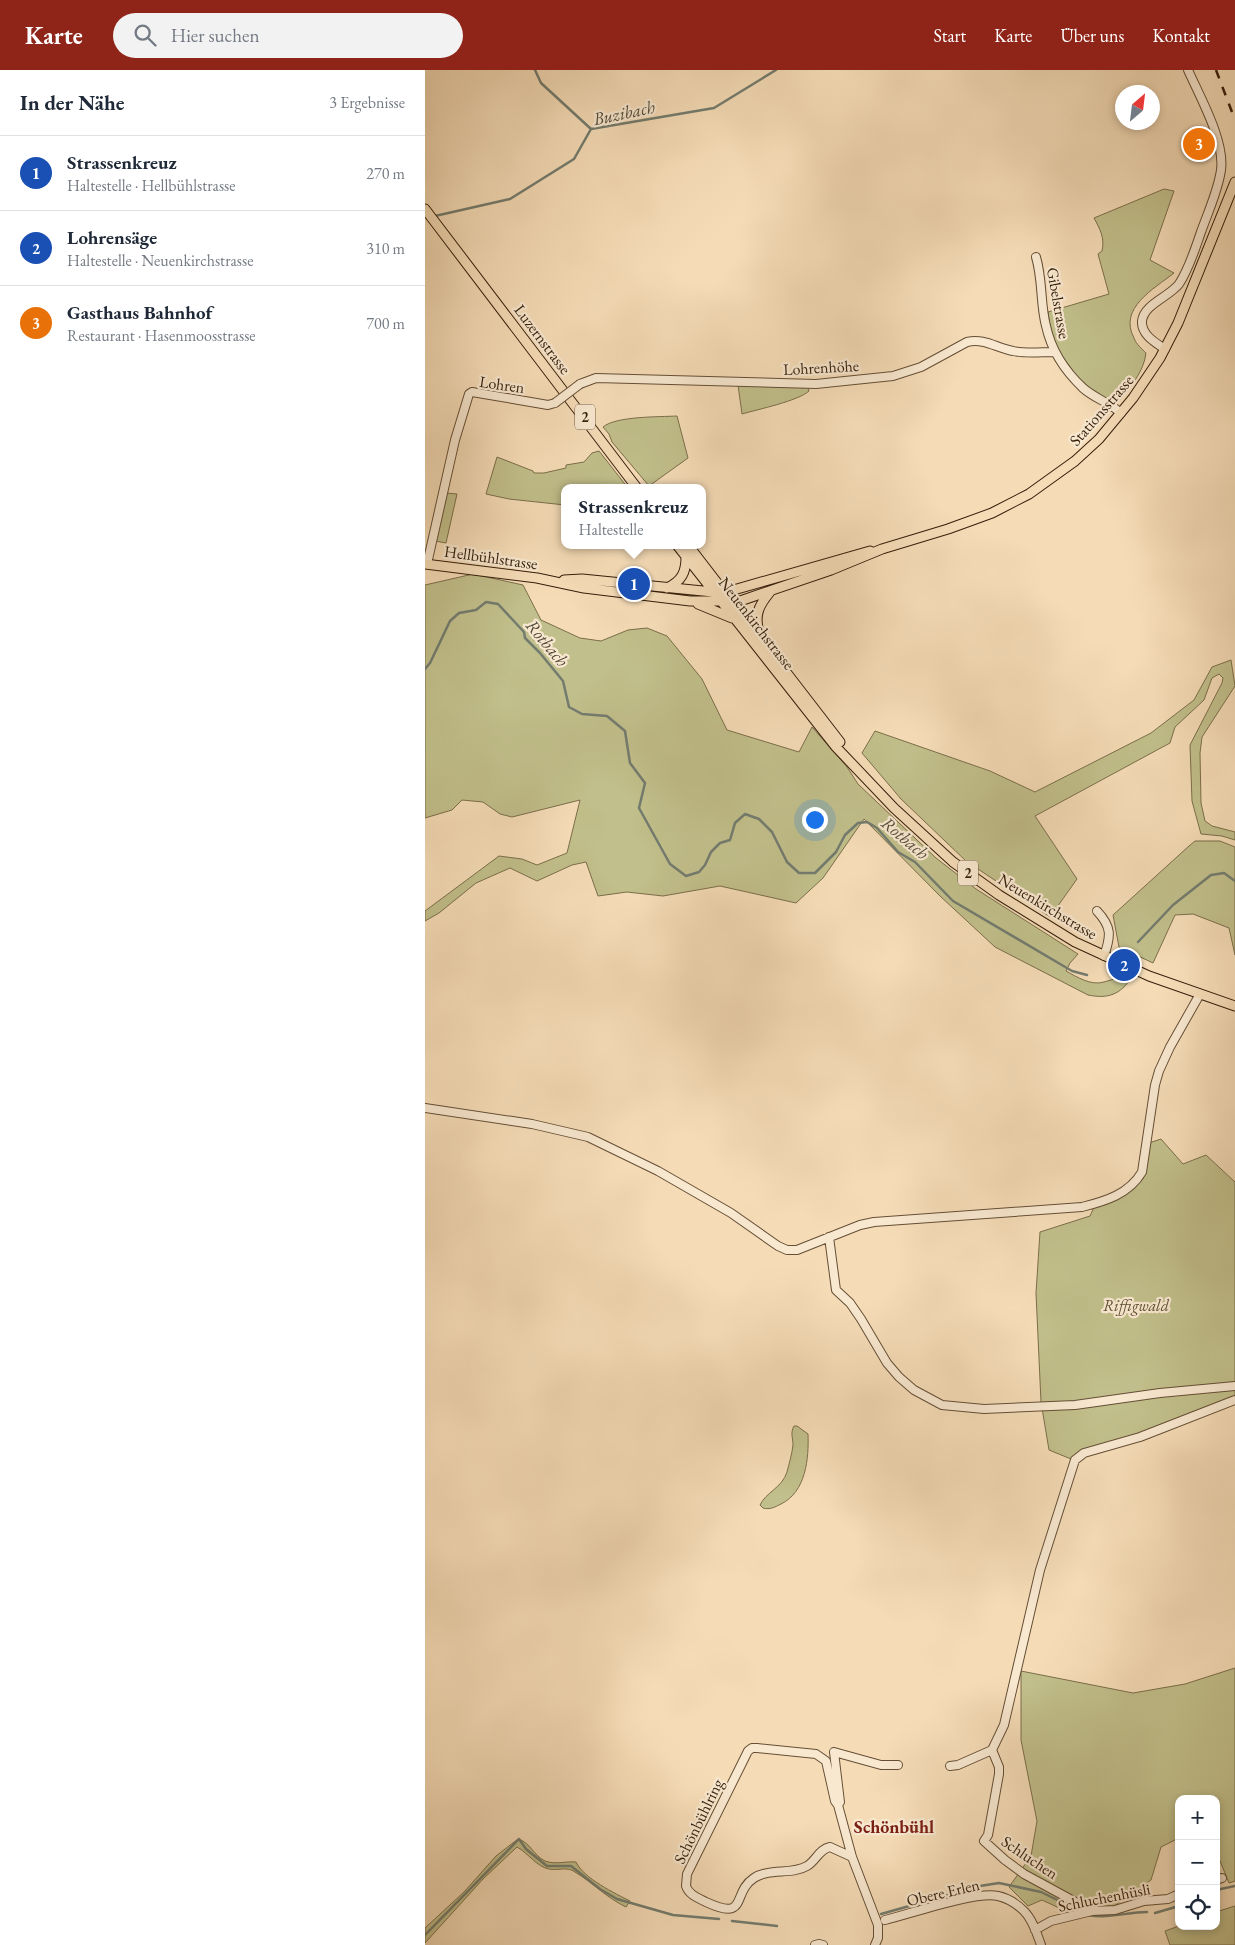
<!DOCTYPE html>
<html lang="de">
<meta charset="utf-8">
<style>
:root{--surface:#fff;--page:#f2f2f3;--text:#1f2937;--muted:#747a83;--line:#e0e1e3;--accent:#8f2418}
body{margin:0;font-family:"EB Garamond",serif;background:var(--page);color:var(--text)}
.controls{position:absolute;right:15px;bottom:15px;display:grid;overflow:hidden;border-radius:10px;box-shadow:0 2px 8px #0003}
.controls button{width:45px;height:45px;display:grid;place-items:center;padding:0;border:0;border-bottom:1px solid var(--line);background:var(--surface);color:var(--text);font:25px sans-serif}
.compass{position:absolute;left:690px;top:15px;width:45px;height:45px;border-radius:50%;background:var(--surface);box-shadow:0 2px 8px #0003;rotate:28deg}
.you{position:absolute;left:389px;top:749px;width:18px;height:18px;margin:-12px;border:4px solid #fff;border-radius:50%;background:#1a73e8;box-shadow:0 0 0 8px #1a73e833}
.badge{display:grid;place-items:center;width:32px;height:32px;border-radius:50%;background:var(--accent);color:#fff;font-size:16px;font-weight:700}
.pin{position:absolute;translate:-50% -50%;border:2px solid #fff;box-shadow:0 1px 5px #0006}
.popup{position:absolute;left:136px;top:414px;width:145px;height:65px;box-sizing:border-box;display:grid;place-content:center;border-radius:10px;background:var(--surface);filter:drop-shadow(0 1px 4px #0005);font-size:16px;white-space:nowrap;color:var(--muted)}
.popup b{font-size:19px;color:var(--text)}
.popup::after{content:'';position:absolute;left:50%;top:100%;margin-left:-10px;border:10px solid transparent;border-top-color:var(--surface)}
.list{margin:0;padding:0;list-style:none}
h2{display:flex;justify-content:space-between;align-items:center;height:65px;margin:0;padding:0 20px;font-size:21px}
h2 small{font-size:16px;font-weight:400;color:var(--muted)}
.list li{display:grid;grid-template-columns:32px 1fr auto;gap:15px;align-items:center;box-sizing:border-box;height:75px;padding:0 20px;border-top:1px solid var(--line)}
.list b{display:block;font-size:19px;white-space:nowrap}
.list p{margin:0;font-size:16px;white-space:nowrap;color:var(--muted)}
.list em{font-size:16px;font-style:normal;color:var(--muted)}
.icon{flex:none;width:28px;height:28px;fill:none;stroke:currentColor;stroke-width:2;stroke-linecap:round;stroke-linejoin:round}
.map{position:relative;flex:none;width:810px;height:1875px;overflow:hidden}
header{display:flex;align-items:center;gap:30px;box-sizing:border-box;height:70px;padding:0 25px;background:var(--accent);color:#fff}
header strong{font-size:24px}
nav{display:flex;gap:28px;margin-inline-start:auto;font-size:18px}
.search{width:350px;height:45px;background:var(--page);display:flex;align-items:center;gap:12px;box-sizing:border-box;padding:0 18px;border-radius:28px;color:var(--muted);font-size:19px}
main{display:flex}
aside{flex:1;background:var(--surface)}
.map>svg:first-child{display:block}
.green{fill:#c1bf8b;stroke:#7b6e4a}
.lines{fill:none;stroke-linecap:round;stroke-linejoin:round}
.stream{stroke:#737c6f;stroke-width:2.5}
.minor-casing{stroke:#654e35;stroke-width:10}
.major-casing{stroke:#351e0a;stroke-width:11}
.minor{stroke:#f8e8d0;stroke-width:8}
.major{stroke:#f5dcb7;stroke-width:9}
.rail{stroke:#351e0a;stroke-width:2.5;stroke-dasharray:9 9;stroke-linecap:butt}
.minor-bridge-casing{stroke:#654e35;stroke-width:10;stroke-linecap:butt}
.minor-bridge{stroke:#f8e8d0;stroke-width:8}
.labels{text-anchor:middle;stroke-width:4.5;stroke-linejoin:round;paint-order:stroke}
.shield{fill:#f8e8d0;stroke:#705b45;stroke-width:1}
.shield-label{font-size:15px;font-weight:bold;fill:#351e0a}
.street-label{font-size:16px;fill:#351e0a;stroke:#f8e8d0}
.park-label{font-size:16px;font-style:italic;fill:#5f4e31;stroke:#f8e8d0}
.water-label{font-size:18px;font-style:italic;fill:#544d3d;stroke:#f8e8d0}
.neighbourhood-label{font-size:18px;font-weight:bold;fill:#7a1f14;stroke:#f8e8d0}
</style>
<header>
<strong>Karte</strong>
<div class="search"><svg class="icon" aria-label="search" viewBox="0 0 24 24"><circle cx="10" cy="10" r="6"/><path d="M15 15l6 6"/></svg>Hier suchen</div>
<nav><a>Start</a><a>Karte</a><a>Über uns</a><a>Kontakt</a></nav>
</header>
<main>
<aside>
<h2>In der Nähe<small>3 Ergebnisse</small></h2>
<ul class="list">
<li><span class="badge" style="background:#1a4fb4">1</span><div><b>Strassenkreuz</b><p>Haltestelle · Hellbühlstrasse</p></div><em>270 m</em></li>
<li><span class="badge" style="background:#1a4fb4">2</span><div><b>Lohrensäge</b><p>Haltestelle · Neuenkirchstrasse</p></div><em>310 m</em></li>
<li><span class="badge" style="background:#e8710a">3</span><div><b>Gasthaus Bahnhof</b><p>Restaurant · Hasenmoosstrasse</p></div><em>700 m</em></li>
</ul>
</aside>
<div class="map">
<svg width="810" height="1875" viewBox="0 0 810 1875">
<rect width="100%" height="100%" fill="#f5dcb7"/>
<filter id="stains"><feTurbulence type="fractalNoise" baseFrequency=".004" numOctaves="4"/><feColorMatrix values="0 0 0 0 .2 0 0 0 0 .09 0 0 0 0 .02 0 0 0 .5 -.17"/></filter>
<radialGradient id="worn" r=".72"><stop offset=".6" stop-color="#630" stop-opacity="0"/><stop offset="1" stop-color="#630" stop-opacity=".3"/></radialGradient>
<path class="green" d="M739 119 749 121 725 190 749 203C729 219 693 238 709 268 711 274 717 279 721 283 719 302 704 319 692 333H688L658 315 632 279 625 256 623 242 684 224 673 184 677 181C680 168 675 159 669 148Z
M313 315 383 317 384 321C373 331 334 339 317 344Z
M252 346 263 388 224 416 187 372 184 364 178 357C191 346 234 347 252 346Z
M174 381 203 418H140V435L84 429 61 424 72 387 108 401 109 403H119L141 398V395L159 392 167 383Z
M21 423 32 424 21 473 10 471Z
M48 504 98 515 116 550 155 568 176 571 203 560 222 558 242 566 277 609 302 660 374 682 387 657 422 697 433 714 511 788 551 819 653 884 645 893 641 901C652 907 666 916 679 912 690 909 695 906 707 907 695 925 683 929 663 925L570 877 515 826 439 749 398 808 371 833 295 816 238 826 202 822 173 826 161 792 147 795 112 811 85 798 51 813 14 843 0 851V841L74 786 97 789 112 795 142 783 155 730 87 747 75 744 58 732 37 730 27 740 0 748V515Z
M806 590 810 616 777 667 775 683 776 733 780 751 787 756 810 762V770L797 766 776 764 767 731 765 675 797 613 798 608 794 604 787 608 779 630 750 657 745 673 610 746 652 809 625 847 541 791 476 729 437 683 450 661 565 701 610 722 726 663 769 630 787 597Z
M770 771H795L810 777V885L804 858 768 844 750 845 728 893 694 877 688 845 764 776Z
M736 1069 758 1094 781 1085 810 1112V1328L720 1363 652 1383 646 1389 624 1380 616 1332 611 1223 615 1162 665 1146 670 1135 703 1121 718 1109 722 1094 724 1073Z
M369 1356H372L383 1364C384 1388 381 1422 356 1434 350 1437 345 1440 338 1438L335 1435C341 1422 357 1418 362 1402 364 1394 367 1384 368 1375 368 1368 365 1363 369 1356Z
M810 1598V1811L804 1813 791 1781V1729H754V1768L736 1777 726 1810 688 1837 645 1843 617 1830 603 1836 584 1817 606 1786 612 1751 596 1670V1601L708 1623 760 1614Z
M93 1769C105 1772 109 1786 120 1791 131 1795 141 1791 151 1792 158 1808 191 1824 205 1831L201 1837C182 1828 168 1813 150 1802 142 1796 133 1801 124 1799 112 1797 103 1783 92 1777L58 1809 0 1873V1858L39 1822 71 1786Z
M810 1836V1875H745L740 1861 754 1856H791V1842Z"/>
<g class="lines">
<path class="stream" d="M110 0 116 13 166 59
M10 146 85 129 149 89 166 59 289 38 351 0
M0 599 5 593 25 551 34 543 51 540 61 532 73 534 99 562 100 568 115 583 138 611 144 637 157 644 182 646 200 661 205 693 220 713 214 738 245 794 261 806 274 802 280 795 286 782 295 773 305 770 310 753 320 744 334 749 347 762 362 792 374 803H390L411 782 420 765 433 753 442 752 452 758 473 782 490 792 528 831 647 901 662 905
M713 872 748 835 786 805 799 803 810 811
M791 1820 810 1816
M730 1843 754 1836
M456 1844 555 1816 574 1813 616 1822 655 1841
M663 1845C683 1849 702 1842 722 1842
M307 1851 352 1856
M0 1865 94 1769 101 1779 122 1796H146L175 1819 192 1829 248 1845 294 1849"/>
<defs>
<path id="minor" d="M611 187C618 211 615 233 621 256 626 279 640 301 658 318 669 328 685 333 696 343
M740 279C731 273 716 265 717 251 719 234 744 227 754 214 764 199 770 179 776 162 783 142 793 121 796 100 800 71 775 27 763 0
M155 314 171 308 391 314 468 306 496 297 542 272C560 268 571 278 588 281 601 284 616 282 629 282
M2 494 30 370 44 324 47 322 123 335 130 333
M672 841C687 857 686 866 679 886
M0 1038 107 1054 163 1067 233 1101 306 1143 353 1176 362 1180H372L435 1155 449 1152 657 1137C681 1131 704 1124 717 1102L730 1015 734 1001 745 977 775 924
M404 1167 411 1220 425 1233 436 1249 462 1293 474 1307 489 1320 517 1335 559 1339 650 1335 735 1323 810 1316
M567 1680 574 1697V1704L563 1765 559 1771 580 1790 599 1804 667 1841
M525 1696 533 1695 567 1680 579 1655 615 1500 650 1390 659 1383 715 1367 810 1330
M413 1735 415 1732 409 1682 456 1695H473
M427 1787 405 1777C394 1779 391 1791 382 1796 367 1805 344 1798 329 1808 306 1823 324 1852 281 1832 273 1828 264 1825 261 1816L262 1804 323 1681 327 1678H332L391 1684 401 1691 410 1731 413 1735 427 1787 453 1855V1868L450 1875
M791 1810 797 1808
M460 1850C485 1844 550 1821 573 1826 582 1828 592 1834 599 1841 608 1850 612 1864 616 1875
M610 1860 626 1851 667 1841 690 1840 719 1831 743 1829 754 1824
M390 1875 394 1874 398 1875"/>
<path id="major" d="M0 139 212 418
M252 475 411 677 469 738 528 792 574 825 650 872 724 906 810 936
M263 475 415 672
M0 494 112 508 159 518 265 531H315L406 500 457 479 523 459 567 443 604 424 650 391 674 369 708 328 735 288 753 253 810 112
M139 510 157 509 288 522 305 521 445 481
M242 518C257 511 261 502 261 487
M273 534 307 548
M334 562C329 545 334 535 345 522"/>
</defs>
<use href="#minor" class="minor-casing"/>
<use href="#major" class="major-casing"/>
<use href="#minor" class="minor"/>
<use href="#major" class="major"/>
<path class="rail" d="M791 0 810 50"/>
<defs>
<path id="minor-bridge" d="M130 333 155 314"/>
</defs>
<use href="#minor-bridge" class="minor-bridge-casing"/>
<use href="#minor-bridge" class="minor-bridge"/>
</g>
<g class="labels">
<g class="shield">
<rect x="150" y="334.5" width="20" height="25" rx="4"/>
<rect x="533" y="790.5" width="20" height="25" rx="4"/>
</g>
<g class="shield-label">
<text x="160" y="352">2</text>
<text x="543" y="808">2</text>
</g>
<g class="street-label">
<text transform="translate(634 233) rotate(80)" y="6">Gibelstrasse</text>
<text transform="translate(118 269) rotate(53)" y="6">Luzernstrasse</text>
<text transform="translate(396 297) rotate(-3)" y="6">Lohrenhöhe</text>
<text transform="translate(77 314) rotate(8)" y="6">Lohren</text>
<text transform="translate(676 340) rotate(-49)" y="6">Stationsstrasse</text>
<text transform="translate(66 487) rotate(8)" y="6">Hellbühlstrasse</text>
<text transform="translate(332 553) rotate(52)" y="6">Neuenkirchstrasse</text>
<text transform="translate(623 836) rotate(31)" y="6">Neuenkirchstrasse</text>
<text transform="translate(273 1751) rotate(-64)" y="6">Schönbühlring</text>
<text transform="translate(605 1787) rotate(34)" y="6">Schluchen</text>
<text transform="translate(518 1822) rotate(-13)" y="6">Obere Erlen</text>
<text transform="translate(679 1827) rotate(-11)" y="6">Schluchenhüsli</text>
</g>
<g class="park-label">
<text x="711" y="1241">Riffigwald</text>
</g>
<g class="water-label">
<text transform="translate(199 43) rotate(-12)" y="6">Buzibach</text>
<text transform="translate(122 573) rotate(50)" y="6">Rotbach</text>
<text transform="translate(480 768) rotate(40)" y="6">Rotbach</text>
</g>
<g class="neighbourhood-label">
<text x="469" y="1763">Schönbühl</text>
</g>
</g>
<rect width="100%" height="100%" filter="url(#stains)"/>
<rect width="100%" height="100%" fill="url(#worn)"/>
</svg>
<div class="controls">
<button>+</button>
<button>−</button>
<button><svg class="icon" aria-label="locate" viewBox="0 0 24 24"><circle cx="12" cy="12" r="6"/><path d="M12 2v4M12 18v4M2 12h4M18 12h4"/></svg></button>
</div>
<svg class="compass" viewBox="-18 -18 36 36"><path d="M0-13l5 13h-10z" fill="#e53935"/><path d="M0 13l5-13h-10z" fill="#747a83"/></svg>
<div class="you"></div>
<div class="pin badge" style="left:209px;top:514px;background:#1a4fb4">1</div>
<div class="popup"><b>Strassenkreuz</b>Haltestelle</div>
<div class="pin badge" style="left:699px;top:895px;background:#1a4fb4">2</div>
<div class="pin badge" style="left:774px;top:74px;background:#e8710a">3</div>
</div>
</main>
